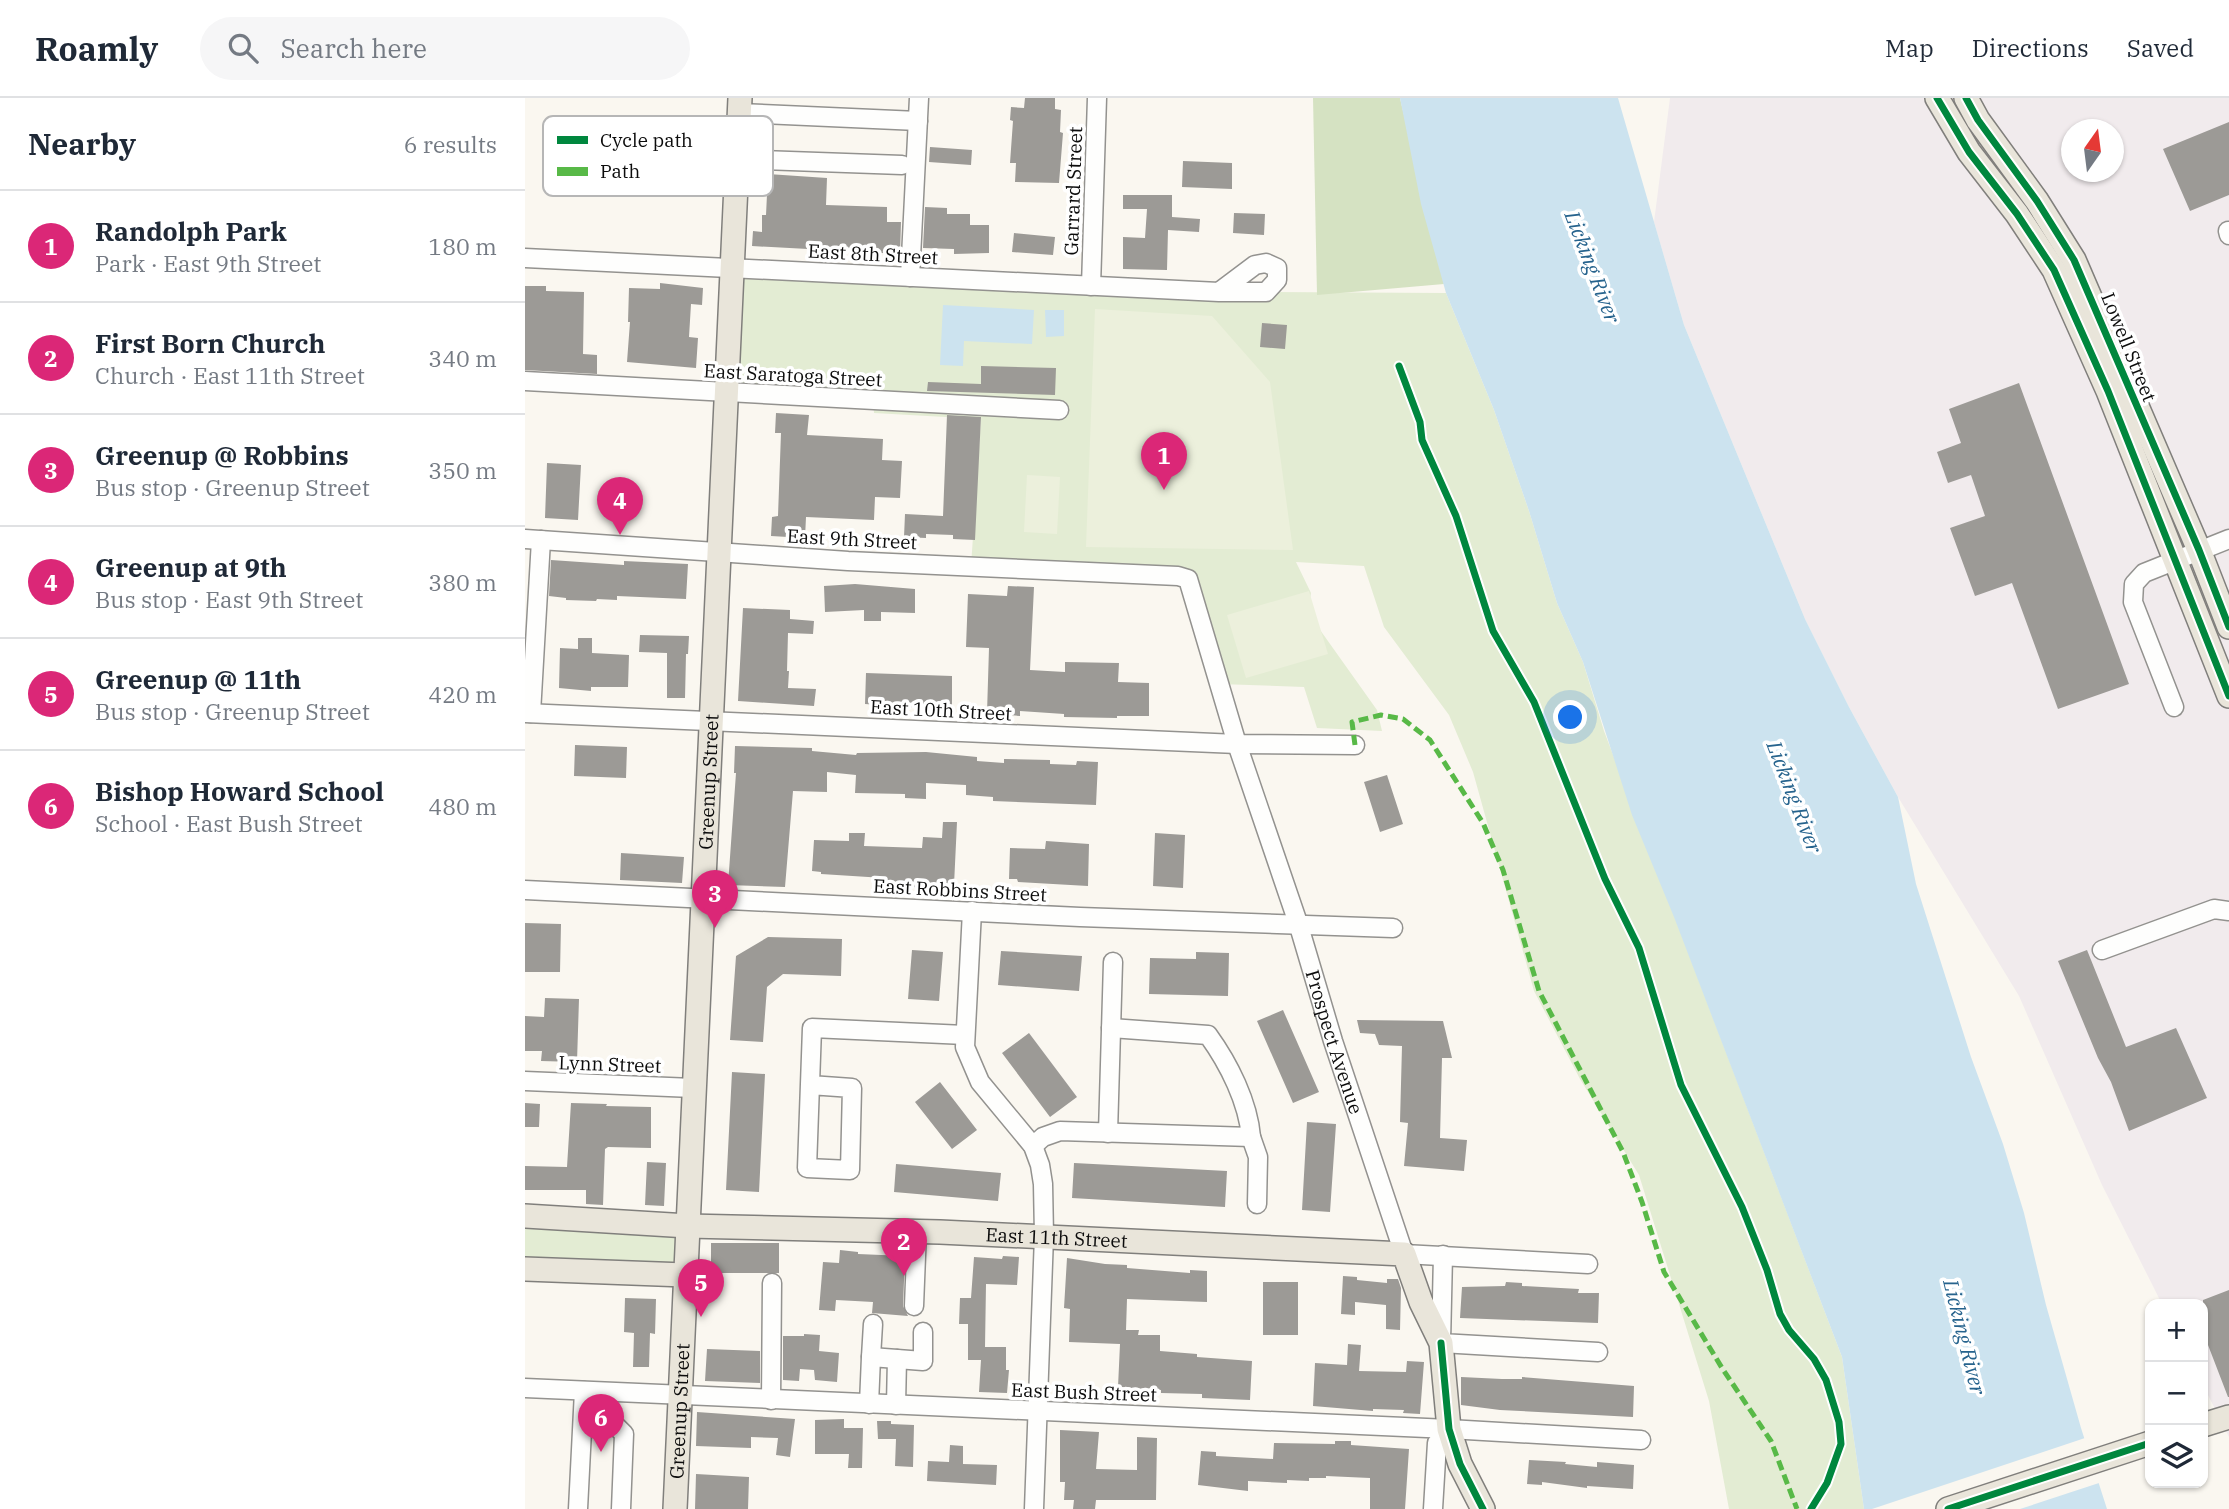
<!DOCTYPE html>
<meta charset="utf-8">
<style>
:root{--surface:#fff;--page:#f6f6f7;--text:#1f2937;--muted:#747a83;--line:#e0e1e3;--accent:#db2777}
body{margin:0;font-family:"IBM Plex Serif",serif;background:var(--page);color:var(--text)}
.controls{position:absolute;right:21px;bottom:21px;display:grid;overflow:hidden;border-radius:14px;box-shadow:0 2px 5px #0004}
.controls button{width:63px;height:63px;display:grid;place-items:center;padding:0;border:0;border-bottom:2px solid var(--line);background:var(--surface);color:var(--text);font:35px sans-serif}
.compass{position:absolute;left:1536px;top:21px;width:63px;height:63px;border-radius:50%;background:var(--surface);box-shadow:0 2px 5px #0004;rotate:14deg}
.you{position:absolute;left:1046px;top:620px;width:24px;height:24px;margin:-18px;border:5px solid #fff;border-radius:50%;background:#1a73e8;box-shadow:0 0 0 10px #1a73e833}
.badge{display:grid;place-items:center;width:46px;height:46px;border-radius:50%;background:var(--accent);color:#fff;font-size:23px;font-weight:700}
.pin{position:absolute;translate:-50% -58px;filter:drop-shadow(0 2px 4px #0008)}
.pin::after{content:'';position:absolute;top:37px;width:24px;height:21px;background:inherit;clip-path:polygon(0 0,100% 0,50% 100%)}
.list{margin:0;padding:0;list-style:none}
h2{display:flex;justify-content:space-between;align-items:center;height:91px;margin:0;padding:0 28px;font-size:30px}
h2 small{font-size:23px;font-weight:400;color:var(--muted)}
.list li{display:grid;grid-template-columns:46px 1fr auto;gap:21px;align-items:center;box-sizing:border-box;height:112px;padding:0 28px;border-top:2px solid var(--line)}
.list b{display:block;font-size:26px;white-space:nowrap}
.list p{margin:0;font-size:23px;white-space:nowrap;color:var(--muted)}
.list em{font-size:23px;font-style:normal;color:var(--muted)}
.icon{flex:none;width:38px;height:38px;fill:none;stroke:currentColor;stroke-width:2;stroke-linecap:round;stroke-linejoin:round}
.map{position:relative;flex:none;width:1704px;height:1411px;overflow:hidden}
header{display:flex;align-items:center;gap:42px;box-sizing:border-box;height:98px;padding:0 35px;background:var(--surface);border-bottom:2px solid var(--line)}
header strong{font-size:33px}
nav{display:flex;gap:38px;margin-inline-start:auto;font-size:24px}
.search{width:490px;height:63px;background:var(--page);display:flex;align-items:center;gap:18px;box-sizing:border-box;padding:0 24px;border-radius:38px;color:var(--muted);font-size:26px}
main{display:flex}
aside{flex:1;background:var(--surface)}
.map>svg:first-child{display:block}
.industrial{fill:#f1ebed;fill-rule:evenodd}
.green{fill:#e3ecd3}
.forest{fill:#d5e2c2}
.pitch{fill:#ecf0dc}
.water{fill:#cce3ef}
.pier{fill:#faf7f0}
.building{fill:#9c9a96}
.lines{fill:none;stroke-linecap:round;stroke-linejoin:round}
.minor-casing{stroke:#93928f;stroke-width:21}
.major-casing{stroke:#807f7c;stroke-width:26}
.minor{stroke:#fefefd;stroke-width:18}
.major{stroke:#e9e5da;stroke-width:23}
.quiet{stroke:#58b947;stroke-width:5;stroke-dasharray:10 5;stroke-linecap:butt}
.cycleway-casing{stroke:#fff;stroke-width:11}
.cycleway{stroke:#00873e;stroke-width:7}
.labels{text-anchor:middle;stroke-width:7;stroke-linejoin:round;paint-order:stroke}
.street-label{font-size:19px;fill:#0c0c0c;stroke:#fff}
.water-label{font-size:21px;font-style:italic;fill:#26638d;stroke:#fff}
.key{fill:#fff;stroke:#b6b6b6;stroke-width:2}
.key-label{font-size:19px;fill:#0c0c0c}
</style>
<header>
<strong>Roamly</strong>
<div class="search"><svg class="icon" aria-label="search" viewBox="0 0 24 24"><circle cx="10" cy="10" r="6"/><path d="M15 15l6 6"/></svg>Search here</div>
<nav><a>Map</a><a>Directions</a><a>Saved</a></nav>
</header>
<main>
<aside>
<h2>Nearby<small>6 results</small></h2>
<ul class="list">
<li><span class="badge">1</span><div><b>Randolph Park</b><p>Park · East 9th Street</p></div><em>180 m</em></li>
<li><span class="badge">2</span><div><b>First Born Church</b><p>Church · East 11th Street</p></div><em>340 m</em></li>
<li><span class="badge">3</span><div><b>Greenup @ Robbins</b><p>Bus stop · Greenup Street</p></div><em>350 m</em></li>
<li><span class="badge">4</span><div><b>Greenup at 9th</b><p>Bus stop · East 9th Street</p></div><em>380 m</em></li>
<li><span class="badge">5</span><div><b>Greenup @ 11th</b><p>Bus stop · Greenup Street</p></div><em>420 m</em></li>
<li><span class="badge">6</span><div><b>Bishop Howard School</b><p>School · East Bush Street</p></div><em>480 m</em></li>
</ul>
</aside>
<div class="map">
<svg width="1704" height="1411" viewBox="0 0 1704 1411">
<rect width="100%" height="100%" fill="#faf7f0"/>
<path class="industrial" d="M1145 0H1704V1339L1678 1287V1206H1637L1577 1087 1494 898 1373 699 1324 609 1280 521 1159 227 1129 124ZM1546 32H1588V74H1546Z"/>
<path class="green" d="M206 170 741 194 921 195 969 312 1004 413 1032 505 1058 564 1079 633 1317 1259 1339 1411H1204L1184 1303 1114 1077 1055 981 1009 893 948 674 924 617 859 529 839 468 771 464 786 495 783 515 852 612 857 633 792 630 779 589 694 586 662 481 446 468 456 321 349 315 348 303 201 294Z
M0 1118 163 1128 160 1177 0 1171Z"/>
<path class="forest" d="M788 0H875L919 186 792 197Z"/>
<path class="pitch" d="M570 211 687 218 745 284 768 452 561 449Z
M502 377 535 379 532 436 499 434Z
M784 493 803 556 721 580 702 517Z"/>
<path class="water" d="M875 0H1093L1159 227 1280 521 1324 609 1373 699 1391 786 1446 959 1478 1046 1499 1115 1521 1207 1556 1330 1582 1411H1339L1317 1259 1149 819 1107 717 1058 564 1032 505 1004 413 969 312 921 195 896 106Z
M418 207 509 212 507 246 439 243 438 268 415 267Z
M520 212H539V238L521 239Z"/>
<path class="pier" d="M1563 1339 1577 1384 1495 1411H1347Z"/>
<path class="building" d="M500 0H530V11L536 12 535 34 538 35 534 85 490 84 491 65H485L488 23 485 22 486 9 499 10Z
M1704 24V97L1665 113 1638 51Z
M405 49 447 52 446 67 404 64Z
M658 63 707 65V91L657 89Z
M243 76 302 80 301 107 362 109V124H376L375 156 227 148 228 133 237 134V117H241Z
M598 97H647V119L675 121 674 134 643 132 642 172 598 171V139L620 140 622 111H598Z
M400 109 422 110V116H445V127H464V155L429 156V151L398 150Z
M709 115 740 116 739 137 708 135Z
M489 135 530 139 528 157 487 154Z
M135 185 178 190 177 207 166 206 164 239 173 240 171 270 102 264 105 224H103L104 190 135 191Z
M0 188H21V193L59 194 58 256 72 257V276L0 272Z
M737 225 762 227 760 251 735 249Z
M456 268 531 270 530 297 402 293 403 284 456 286Z
M1494 285 1604 586 1533 611 1487 485 1450 498 1425 430 1460 418 1446 377 1423 385 1412 354 1436 345 1424 311Z
M251 315 284 317 282 337 358 341 357 362 377 363 375 400 350 399 349 422 281 419 280 440 246 438 247 419 253 418 256 335H250Z
M422 317 456 319 450 442 428 441V437L401 436V440L379 439 380 416 418 418Z
M22 365 56 367 53 422 20 420Z
M26 462 99 467V463L163 466 161 501 92 498V502L72 501 71 503 41 502V500L24 498Z
M330 486 390 491V515L356 514V523H339V512L300 514 299 488Z
M483 488 509 489 505 572 540 574V564L594 565 593 584 624 585V618H592V620L539 619V616L495 613V618L462 615 464 550 441 549 443 496 482 498Z
M218 510 265 512V521L289 523 288 536 263 535 262 573H264L263 590 291 591 289 608 213 603Z
M115 537 164 538 163 556H161L160 600H142V555L114 554Z
M53 540H67V555L104 557 103 589H66V593L34 590 35 550 53 551Z
M341 575 427 578V612L340 606Z
M50 647 102 649 101 680 49 678Z
M210 648 287 650V653L331 657 332 655 401 654 452 659V663L479 665V661L525 662V666L551 667 552 663 573 664 571 707 468 703V699L441 697V687L401 685V701L380 700V696L330 695 331 677 302 674V694L268 693 260 789 203 787 211 675H209Z
M862 677 878 726 855 734 839 684Z
M418 724H432L429 787 413 786V790L359 788V780L296 776V774L287 773 289 742 324 743V735H340L339 748 397 750 398 739 417 740Z
M630 735 660 737 658 790 628 788Z
M521 743 564 746 563 788 493 784 492 781H484L485 750 520 751Z
M96 755 159 759 157 785 95 782Z
M0 825 36 826 35 874H0Z
M243 839 317 841 316 878 258 876 242 889 238 944 205 942 211 858Z
M387 852 418 854 414 903 383 901Z
M1562 852 1601 949 1651 930 1682 1000 1604 1033 1586 984 1573 960 1533 863Z
M476 853 557 858 554 893 473 887Z
M671 854 704 855 703 898 624 896 625 860 671 861Z
M20 900 54 901 52 964 16 963 17 953H0V918L19 919Z
M758 912 794 994 768 1005 732 923Z
M832 922 918 923 927 960H917L915 1040 942 1042 939 1073 879 1068 883 1025 875 1024 877 948 854 947 850 936 835 935Z
M504 935 552 999 525 1019 477 955Z
M207 974 240 976 234 1094 201 1092Z
M415 984 452 1032 427 1051 390 1004Z
M0 1005 15 1006 14 1029H0Z
M46 1005 82 1006 81 1008 126 1009V1050L83 1049 80 1051 78 1107 61 1106V1092H0V1068L42 1069Z
M782 1024 811 1026 805 1114 777 1112Z
M122 1064 141 1065 139 1108 120 1107Z
M549 1065 702 1073 700 1109 547 1100Z
M371 1066 476 1075 473 1103 369 1094Z
M186 1145H254V1175H186Z
M315 1152 333 1154V1156L380 1158 378 1208 383 1218 347 1215 348 1204 330 1203 311 1202 310 1213 294 1212 298 1164 314 1165Z
M478 1158 494 1159 492 1187 461 1186 460 1249H481V1272H484L482 1295 454 1294 456 1262H443V1226H434L435 1200H446L449 1159 477 1161Z
M542 1160 580 1166 602 1167V1170L665 1175V1172L682 1173V1204L602 1201 601 1232H614L613 1237H635V1253L672 1256V1259L727 1263 725 1302 677 1300V1296L636 1295V1292L593 1289 595 1246 544 1244 545 1211 539 1210Z
M818 1178 832 1179V1182L862 1185V1181H873L876 1190 875 1232 861 1231V1207L830 1204V1217L816 1216Z
M738 1184H773V1237H738Z
M981 1184 997 1185V1188L1054 1191 1053 1195H1074L1073 1225 935 1220 937 1189 980 1188Z
M1704 1192V1299H1703L1678 1234V1202Z
M100 1200 131 1201 130 1236 125 1235 124 1269H108L109 1235 99 1234Z
M279 1236 295 1237 294 1253 314 1255 312 1284 290 1282 289 1272 275 1271 274 1283 258 1282V1238H279Z
M823 1246 836 1247 834 1273 881 1274 882 1263 899 1264 895 1316 878 1315 879 1312 848 1311V1313L788 1308 790 1265 822 1267Z
M182 1251 235 1253V1285L180 1283Z
M936 1279 977 1281H997V1279L1109 1288 1108 1319 975 1312 936 1307Z
M172 1314 270 1321 265 1359 251 1357 253 1340 226 1339V1350L171 1348Z
M319 1321V1330H338L337 1370H323L324 1356H290V1322Z
M352 1323H366V1326L389 1327 388 1369 370 1368 371 1341H353Z
M535 1332 574 1334 571 1371 612 1372V1339L632 1340 631 1402H571L570 1411H548L549 1402H539L540 1384H535Z
M810 1343H826V1347L884 1351 880 1411H845V1380L801 1378V1380H784V1383L762 1382V1385L723 1383V1393L673 1387 676 1353 691 1354V1358L748 1361 749 1345 810 1346Z
M425 1347 438 1348V1366L472 1367 471 1387 402 1383 403 1363 424 1364Z
M1004 1362 1041 1364 1040 1366 1072 1369V1364L1109 1367 1108 1391 1062 1388V1390L1017 1384V1387L1002 1386Z
M171 1376 224 1379 223 1411H170Z"/>
<g class="lines">
<defs>
<g id="minor">
<path d="M214 15 393 23"/>
<path d="M212 61 377 67"/>
<path d="M1703 133 1704 137"/>
<path d="M0 160 694 194H741L752 182V170L741 165 730 167 694 194"/>
<path d="M385 179 394 0"/>
<path d="M566 188 572 0"/>
<path d="M0 283 534 312"/>
<path id="s1" d="M0 441 323 463 653 478 663 481 712 646 773 825 808 943 879 1156 1063 1166"/>
<path d="M1649 609 1608 504 1609 486 1619 475 1704 441"/>
<path d="M0 615 712 646 830 647"/>
<path d="M6 615 16 442"/>
<path d="M0 792 555 819 868 830"/>
<path d="M447 813 440 949 455 984 508 1048 515 1067 518 1086 519 1138 509 1411"/>
<path d="M1577 852 1689 811 1704 813"/>
<path d="M0 983 168 990"/>
<path d="M285 987 327 990 325 1072 282 1070 287 930 440 937"/>
<path d="M583 1035 588 864"/>
<path d="M726 1039 733 1059 732 1106"/>
<path d="M508 1048 518 1039 535 1033 726 1039C723 1004 704 966 683 937L586 930"/>
<path d="M918 1157 916 1245 1073 1254"/>
<path d="M389 1208 392 1133"/>
<path d="M346 1259 348 1226"/>
<path d="M0 1290 924 1331 1116 1342"/>
<path d="M246 1302 247 1185"/>
<path d="M344 1306 346 1259 398 1263V1234"/>
<path d="M371 1307 372 1261"/>
<path d="M58 1327 91 1328 99 1336 96 1411"/>
<path d="M53 1411 59 1293"/>
<path d="M908 1411 912 1345"/>
</g>
<g id="major">
<path d="M1412 0 1444 54 1492 116 1529 172 1583 293 1704 598"/>
<path d="M1441 0 1453 22 1512 103 1549 162 1674 452 1704 529"/>
<path id="s2" d="M0 1118 163 1128 415 1134 879 1156 896 1204 916 1245 924 1331 935 1366 958 1411"/>
<path d="M0 1171 160 1177"/>
<path d="M1678 1327 1704 1319"/>
<path id="s3" d="M150 1411 215 0"/>
<path d="M1423 1411 1625 1345"/>
</g>
</defs>
<use href="#minor" class="minor-casing"/>
<use href="#major" class="major-casing"/>
<use href="#minor" class="minor"/>
<use href="#major" class="major"/>
<path class="quiet" d="M830 647 827 624 856 617 878 621 905 642 958 725 978 772 1014 893 1098 1054 1117 1104 1139 1174 1197 1270 1246 1343 1272 1411"/>
<defs>
<path id="cycleway" d="M1412 0 1444 54 1492 116 1529 172 1583 293 1704 598
M1441 0 1453 22 1512 103 1549 162 1674 452 1704 529
M874 268 895 324 897 342 931 418 968 533 1009 604 1080 781 1114 850 1156 987 1217 1109 1242 1172 1255 1216 1264 1232 1289 1261 1301 1282 1314 1324 1316 1346 1302 1385 1286 1411
M916 1245 924 1331 935 1366 958 1411
M1423 1411 1625 1345"/>
</defs>
<use href="#cycleway" class="cycleway-casing"/>
<use href="#cycleway" class="cycleway"/>
</g>
<g class="labels">
<g class="street-label">
<text transform="translate(548 93) rotate(-88)" y="7">Garrard Street</text>
<text transform="translate(348 156) rotate(3)" y="7">East 8th Street</text>
<text transform="translate(1604 249) rotate(68)" y="7">Lowell Street</text>
<text transform="translate(268 277) rotate(3)" y="7">East Saratoga Street</text>
<text transform="translate(327 441) rotate(3)" y="7">East 9th Street</text>
<text transform="translate(416 612) rotate(3)" y="7">East 10th Street</text>
<text dy="7" stroke="none"><textPath href="#s3" startOffset="728">Greenup Street</textPath></text>
<text transform="translate(435 792) rotate(3)" y="7">East Robbins Street</text>
<text dy="7" stroke="none"><textPath href="#s1" startOffset="1150">Prospect Avenue</textPath></text>
<text transform="translate(85 966) rotate(2)" y="7">Lynn Street</text>
<text dy="7" stroke="none"><textPath href="#s2" startOffset="532">East 11th Street</textPath></text>
<text transform="translate(559 1294) rotate(2)" y="7">East Bush Street</text>
<text dy="7" stroke="none"><textPath href="#s3" startOffset="98">Greenup Street</textPath></text>
</g>
<g class="water-label">
<text transform="translate(1067 169) rotate(69)" y="7">Licking River</text>
<text transform="translate(1269 699) rotate(69)" y="7">Licking River</text>
<text transform="translate(1439 1239) rotate(76)" y="7">Licking River</text>
</g>
</g>
<rect x="18" y="18" width="230" height="80" rx="10" class="key"/>
<rect x="32" y="38" width="31" height="8" fill="#00873e"/>
<rect x="32" y="69" width="31" height="9" fill="#58b947"/>
<g class="key-label">
<text x="75" y="49">Cycle path</text>
<text x="75" y="80">Path</text>
</g>
</svg>
<div class="controls">
<button>+</button>
<button>−</button>
<button><svg class="icon" aria-label="layers" viewBox="0 0 24 24"><path d="M12 4l9 5-9 5-9-5zM3 14l9 5 9-5"/></svg></button>
</div>
<svg class="compass" viewBox="-18 -18 36 36"><path d="M0-13l5 13h-10z" fill="#e53935"/><path d="M0 13l5-13h-10z" fill="#747a83"/></svg>
<div class="you"></div>
<div class="pin badge" style="left:639px;top:392px">1</div>
<div class="pin badge" style="left:379px;top:1178px">2</div>
<div class="pin badge" style="left:190px;top:830px">3</div>
<div class="pin badge" style="left:95px;top:437px">4</div>
<div class="pin badge" style="left:176px;top:1219px">5</div>
<div class="pin badge" style="left:76px;top:1354px">6</div>
</div>
</main>
